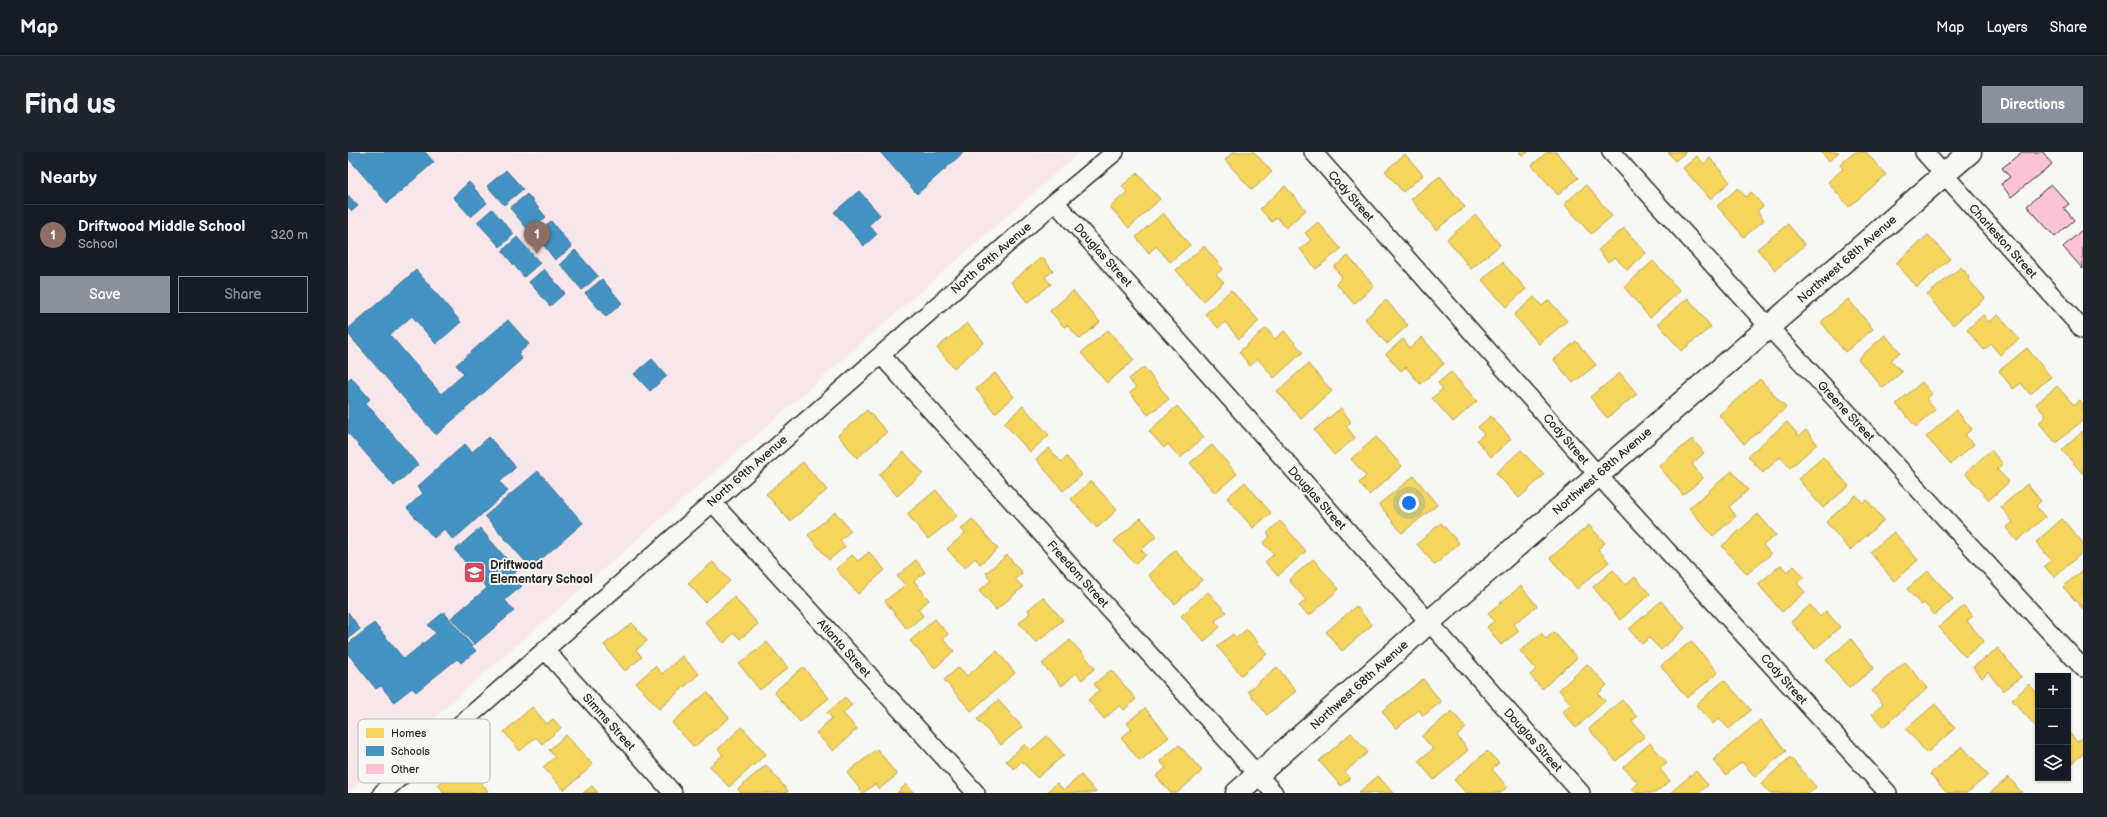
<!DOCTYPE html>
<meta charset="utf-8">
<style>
:root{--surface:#171b24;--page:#20242c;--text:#f1f3f6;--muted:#9ea1a6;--line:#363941;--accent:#8c9099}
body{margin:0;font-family:"Balsamiq Sans",sans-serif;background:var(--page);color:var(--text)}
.controls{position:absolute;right:12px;bottom:12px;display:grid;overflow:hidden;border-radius:0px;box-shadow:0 1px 3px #0004}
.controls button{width:36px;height:36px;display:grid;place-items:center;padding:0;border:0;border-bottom:1px solid var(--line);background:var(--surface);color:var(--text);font:20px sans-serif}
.you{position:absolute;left:1061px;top:351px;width:14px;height:14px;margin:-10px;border:3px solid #fff;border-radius:50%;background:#1a73e8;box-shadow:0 0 0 6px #1a73e833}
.badge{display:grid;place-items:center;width:26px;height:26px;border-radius:50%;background:var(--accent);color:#fff;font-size:13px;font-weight:700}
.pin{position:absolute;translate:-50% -33px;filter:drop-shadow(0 1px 2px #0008)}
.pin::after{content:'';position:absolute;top:21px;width:14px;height:12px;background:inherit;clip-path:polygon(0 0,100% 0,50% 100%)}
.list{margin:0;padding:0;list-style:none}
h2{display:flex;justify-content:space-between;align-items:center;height:52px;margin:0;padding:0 16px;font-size:17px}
h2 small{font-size:13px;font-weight:400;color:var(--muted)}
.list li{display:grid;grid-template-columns:26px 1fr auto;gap:12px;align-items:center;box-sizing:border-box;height:60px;padding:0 16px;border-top:1px solid var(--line)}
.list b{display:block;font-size:15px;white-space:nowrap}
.list p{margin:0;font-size:13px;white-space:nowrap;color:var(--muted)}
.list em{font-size:13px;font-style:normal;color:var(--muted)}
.actions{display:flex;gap:8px;padding:12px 16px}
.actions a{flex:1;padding:9px 0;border:1px solid var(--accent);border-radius:0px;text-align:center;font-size:14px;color:var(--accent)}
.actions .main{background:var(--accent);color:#fff}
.icon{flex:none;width:22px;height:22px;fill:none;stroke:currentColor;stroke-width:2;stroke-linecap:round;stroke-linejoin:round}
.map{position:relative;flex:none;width:1735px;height:641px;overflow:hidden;border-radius:0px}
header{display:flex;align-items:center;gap:24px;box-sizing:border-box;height:56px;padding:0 20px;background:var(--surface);border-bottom:1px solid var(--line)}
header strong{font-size:19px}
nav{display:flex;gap:22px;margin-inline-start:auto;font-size:14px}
.intro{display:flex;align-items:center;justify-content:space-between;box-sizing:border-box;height:96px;padding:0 24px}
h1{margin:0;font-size:28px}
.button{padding:10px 18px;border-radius:0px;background:var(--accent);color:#fff;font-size:14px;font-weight:700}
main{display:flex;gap:24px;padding:0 24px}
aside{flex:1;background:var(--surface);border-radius:0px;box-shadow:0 1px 3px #0004}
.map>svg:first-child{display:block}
.built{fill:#f8e7ea}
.homes{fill:#f6d55c;stroke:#b9a24d}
.schools{fill:#4393c3;stroke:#3c7495}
.building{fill:#fcc3d6;stroke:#2b2b2b}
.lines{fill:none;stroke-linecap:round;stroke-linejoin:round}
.street-casing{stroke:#2b2b2b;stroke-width:20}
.secondary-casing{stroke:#2b2b2b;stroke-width:25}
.street{stroke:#f6f6f2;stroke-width:17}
.secondary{stroke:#f6f6f2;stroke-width:22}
.labels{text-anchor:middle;stroke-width:4;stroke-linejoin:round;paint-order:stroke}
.street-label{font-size:12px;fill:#2b2b2b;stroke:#f6f6f2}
.poi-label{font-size:12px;font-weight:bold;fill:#2b2b2b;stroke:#f6f6f2;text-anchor:start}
.key{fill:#f6f6f2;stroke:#b9b9b6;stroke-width:1}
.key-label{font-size:11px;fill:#2b2b2b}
</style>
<header>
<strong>Map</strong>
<nav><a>Map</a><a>Layers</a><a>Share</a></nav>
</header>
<div class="intro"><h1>Find us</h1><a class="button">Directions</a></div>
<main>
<aside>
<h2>Nearby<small></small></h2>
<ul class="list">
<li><span class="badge" style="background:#8d6e63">1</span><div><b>Driftwood Middle School</b><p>School</p></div><em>320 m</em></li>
</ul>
<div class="actions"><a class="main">Save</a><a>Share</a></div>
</aside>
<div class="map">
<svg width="1735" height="641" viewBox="0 0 1735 641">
<rect width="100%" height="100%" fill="#f6f6f2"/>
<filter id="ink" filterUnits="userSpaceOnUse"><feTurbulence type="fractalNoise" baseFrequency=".025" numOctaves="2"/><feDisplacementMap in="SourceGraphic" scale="8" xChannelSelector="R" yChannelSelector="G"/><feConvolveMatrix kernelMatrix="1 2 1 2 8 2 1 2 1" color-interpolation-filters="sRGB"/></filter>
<g filter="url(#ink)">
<path class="built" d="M0 0H732L0 641Z"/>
<path class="homes" d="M885 0H906L924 20 904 38 877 8Z
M1171 0H1180L1175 4Z
M1199 0H1208L1230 26 1210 43 1184 13Z
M1320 0H1338L1327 9Z
M1473 0H1491L1481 9Z
M1507 0H1518L1538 23 1501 55 1480 30 1495 17 1492 13Z
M1057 2 1075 23 1055 40 1037 19Z
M1349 4 1356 12 1362 6 1382 30 1362 47 1335 16Z
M789 21 812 47 781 76 762 55 779 40 774 34Z
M1092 24 1117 55 1088 78 1063 47Z
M1238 33 1264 64 1243 82 1216 52Z
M937 34 958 58 938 76 929 65 924 70 912 57Z
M1390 36 1398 45 1403 40 1415 54 1409 59 1416 68 1396 85 1369 54Z
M815 61 842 93 822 110 808 94 801 101 788 85Z
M1128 63 1152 93 1123 117 1099 87Z
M970 70 993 97 968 117 952 97 963 88 957 81Z
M1440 72 1457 93 1427 118 1409 97Z
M1276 76 1298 101 1279 118 1267 105 1260 110 1250 98Z
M1580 83 1602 107 1569 135 1548 111Z
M856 94 875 117 868 122 876 130 855 149 828 118Z
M1000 104 1026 134 1006 152 988 131 994 125 986 115Z
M694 105 705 119 697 125 703 132 680 151 663 130Z
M1305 109 1332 139 1302 166 1276 135Z
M1154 110 1178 137 1158 155 1134 128Z
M1613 115 1621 125 1620 127 1637 146 1605 173 1579 143Z
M883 138 911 169 891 187 877 170 870 176 857 162Z
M725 139 752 170 732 187 719 173 716 175 702 159Z
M1186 145 1194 154 1201 148 1219 169 1191 192 1166 163Z
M1340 146 1363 175 1333 199 1310 171Z
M1500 147 1525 177 1497 200 1473 170Z
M1038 148 1060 173 1039 192 1017 167Z
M1635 163 1641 170 1650 163 1671 187 1652 203 1643 192 1636 198 1619 178Z
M619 171 636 190 606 216 589 196Z
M918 176 927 187 936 179 955 200 926 226 910 207 902 214 891 200Z
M760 178 786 208 759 231 733 201Z
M1537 183 1552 200 1543 208 1554 220 1535 236 1510 207Z
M1074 185 1096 212 1072 232 1058 215 1053 219 1038 202 1055 187 1062 196Z
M1228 189 1248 213 1225 231 1206 208Z
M1679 196 1703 225 1682 242 1673 231 1665 237 1651 219Z
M960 212 984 239 953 267 929 239Z
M796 215 821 247 800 263 782 241 788 236 781 227Z
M1103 220 1129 249 1105 270 1084 246 1095 237 1090 231Z
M647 221 666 245 647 261 628 237Z
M1272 221 1289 242 1259 266 1242 245Z
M1412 227 1438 256 1396 292 1371 263Z
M1574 230 1584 242 1578 247 1587 258 1568 275 1548 252Z
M1709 234 1726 253 1732 248 1735 251V268L1708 291 1691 271 1698 264 1688 252Z
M675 254 701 283 682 300 656 271Z
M829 254 856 285 832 306 820 292 816 296 801 279Z
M993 256 1003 270 998 274 1007 286 986 303 966 278Z
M519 258 539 280 509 306 490 283Z
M1608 258 1624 277 1617 283 1626 292 1603 312 1578 285Z
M1143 264 1163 287 1143 305 1129 288 1136 282 1130 275Z
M1439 270 1451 284 1458 278 1469 292 1442 316 1432 305 1415 321 1400 304Z
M1735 279V322L1714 298Z
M1028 285 1054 314 1021 343 1011 331 1018 324 1003 307Z
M1344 287 1356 301 1344 312 1355 326 1335 343 1311 314Z
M864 293 889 322 867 341 842 311Z
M701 296 713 310 719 305 734 323 715 339 688 307Z
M1173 298 1196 323 1171 346 1148 321Z
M1643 298 1655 312 1649 317 1661 330 1641 348 1617 321Z
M556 300 575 321 549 344 531 323Z
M1475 305 1501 334 1475 356 1450 327Z
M455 310 479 338 442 369 418 342Z
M1384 319 1400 338 1381 355 1388 364 1365 384 1341 356Z
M1066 324 1089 353 1054 381 1031 352Z
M743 329 769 358 749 376 723 347Z
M897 330 923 361 905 376 879 346Z
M1679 332 1693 349 1688 354 1697 365 1669 389 1658 376 1665 370 1653 355Z
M588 338 609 364 580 387 559 362Z
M1508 343 1515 351 1519 348 1536 368 1502 398 1478 370Z
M487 360 503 379 492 388 497 395 481 408 460 383Z
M1410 362 1428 383 1415 393 1423 402 1399 422 1374 394Z
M793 366 809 384 793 398 798 403 787 412 766 389Z
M624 367 650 397 632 412 627 406 616 416 599 397 617 381 613 377Z
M1714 367 1735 391V400L1706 425 1696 414 1703 408 1688 390Z
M932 369 958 399 930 424 917 410 926 402 915 391 922 385 919 381Z
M1093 371 1111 391 1087 413 1069 392Z
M1241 373 1257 391 1250 397 1261 410 1229 437 1202 406Z
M1546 380 1570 408 1546 429 1522 400Z
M827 398 854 428 827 452 800 423Z
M521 400 537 418 510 442 488 417 504 403 510 409Z
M659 403 674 421 667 427 675 435 648 458 631 439 643 428 638 421Z
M965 407 991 437 961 464 951 454 958 448 941 428Z
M568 408 577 420 566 429 581 448 570 457 575 464 559 477 537 449 557 433 549 424Z
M365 410 382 429 357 450 340 431Z
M1433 413 1439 420 1446 414 1456 425 1449 431 1457 440 1434 460 1410 432Z
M1735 417V457L1715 435Z
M1265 418 1278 433 1287 425 1302 442 1272 468 1245 435Z
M1580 419 1605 447 1587 463 1576 451 1573 453 1559 437Z
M1173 434 1189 454 1166 472 1171 479 1153 493 1139 475 1146 469 1140 461Z
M860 440 878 460 867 469 872 475 856 490 833 464Z
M386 445 410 472 392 487 386 481 376 491 357 470Z
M695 445 715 468 688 491 671 471 682 461 680 458Z
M1313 449 1337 476 1313 498 1301 486 1294 492 1281 477Z
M1462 453 1472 465 1478 459 1492 475 1467 497 1443 470Z
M1008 454 1024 473 994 499 978 480Z
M1616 454 1625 464 1619 469 1636 489 1617 505 1591 475Z
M587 467 600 482 595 487 606 499 587 516 562 489Z
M284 471 299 489 288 498 294 505 277 519 256 493Z
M899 477 919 502 893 523 869 494 885 482 888 486Z
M1206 480 1229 506 1194 537 1182 523 1188 517 1172 499 1193 481 1198 487Z
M1503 487 1526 516 1501 536 1478 508Z
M722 488 747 516 734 528 728 521 714 534 694 512Z
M1343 489 1370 521 1339 546 1313 514Z
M419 490 440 516 412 538 391 512Z
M1650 496 1673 525 1655 539 1640 520 1634 526 1625 515Z
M649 499 667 521 623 559 596 528 611 515 619 524Z
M334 504 351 522 311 557 288 531 307 514 314 522Z
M1557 510 1580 536 1535 575 1524 562 1535 552 1524 539Z
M1239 512 1259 533 1250 542 1257 549 1228 576 1214 560 1223 552 1211 538Z
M455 515 481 546 452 570 426 540Z
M929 515 948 539 919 563 900 539Z
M763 518 788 547 776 558 772 553 756 567 740 548 751 538 746 532Z
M1075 527 1093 550 1075 564 1071 558 1048 577 1034 559Z
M1376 528 1403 558 1381 577 1371 566 1365 572 1348 553Z
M1681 532 1690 542V577L1664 548Z
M359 540 381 566 346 595 324 571Z
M497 545 504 553 495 561 509 577 485 599 468 581 484 566 479 561Z
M650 548 674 575 653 593 629 567Z
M1274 548 1289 565 1284 569 1297 584 1268 609 1241 577Z
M1587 552 1607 576 1579 601 1558 577Z
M184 555 199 572 205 567 213 576 194 592 188 585 172 599 156 580Z
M797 556 821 585 792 609 773 586 784 577 779 571Z
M1104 559 1118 576 1109 584 1120 598 1086 628 1070 609 1085 597 1074 584Z
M1412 568 1438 599 1407 625 1394 610 1378 623 1365 608Z
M394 575 418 602 381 635 362 614 375 603 370 597Z
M1720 579 1729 590 1735 586V602L1720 614Z
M1003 581 1020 600 997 620 1002 626 993 634 971 609Z
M218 583 245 613 216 638 195 615 207 605 201 598Z
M699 584 716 603 689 626 674 609 666 617 658 609 677 592 683 598Z
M1302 591 1319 611 1312 617 1322 629 1307 641H1288L1284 636 1290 631 1275 615Z
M831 593 854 619 829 641H823L808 624 818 616 812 609Z
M1614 594 1640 623 1619 641H1599L1582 622Z
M529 597 549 623 531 637 527 632 515 641 499 621Z
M1139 599 1151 611 1144 617 1159 635 1153 641H1118L1106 628Z
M1442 605 1468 635 1461 641H1421L1413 632Z
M418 613 440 639 438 641H393L390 637Z
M121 617 140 639 138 641H94L96 640 90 633 104 620 110 627Z
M1348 619 1360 633 1351 641H1322Z
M733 623 748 640 746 641H698L709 631 716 638Z
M1030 624 1045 641H1010Z
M1661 625 1674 641H1642Z
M558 632 566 641H549Z
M244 634 250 641H235Z"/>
<path class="schools" d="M0 0H77L86 10 39 51 0 6Z
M532 0H616L569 42Z
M158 18 175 37 156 53 139 34Z
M121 30 139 51 123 65 105 45Z
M511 39 532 63 521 73 529 82 516 94 486 60Z
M179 42 198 65 181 79 162 56Z
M0 43 10 54 4 59 0 55Z
M144 57 166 82 152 95 129 70Z
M203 69 224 95 207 108 187 82Z
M169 85 192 111 176 125 154 99Z
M227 98 250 124 234 138 212 112Z
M196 117 217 141 202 154 181 130Z
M68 118 113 170 88 192 64 164 42 183 93 242 116 222 108 213 160 168 181 192 170 202 174 207 88 283 0 182V177Z
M254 127 274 151 258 165 237 141Z
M304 207 319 224 302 239 286 222Z
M3 225 22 247 18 251 70 313 46 334 0 281V228Z
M141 285 168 315 152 330 160 339 105 388 96 377 86 386 59 356 75 341 69 335 117 292 124 300Z
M190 319 235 371 183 416 137 364Z
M132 376 169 419 164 423 174 434 157 448 166 459 126 493 103 466 139 436 107 398Z
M0 460 12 477 0 487Z
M96 460 128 499 113 511 109 507 68 540 64 536 46 550 33 534 28 537 0 502V492L26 471 56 507 88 481 80 473Z"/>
<path class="building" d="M1674 0H1695L1704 12 1663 45 1653 32 1662 25 1654 16Z
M1703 32 1721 52 1716 56 1726 68 1707 85 1679 54Z
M1735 77V117L1715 95Z"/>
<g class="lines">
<defs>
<path id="street" d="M965 0 1250 323 1540 641
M1263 0 1421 175 1735 516
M1576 0 1735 178
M707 50 1233 641
M533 203 926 641
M364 350 628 641
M197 498 325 641
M34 641 707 50 767 0"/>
<path id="secondary" d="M889 641 1080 471 1622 0"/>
</defs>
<use href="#street" class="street-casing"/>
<use href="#secondary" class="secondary-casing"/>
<use href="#street" class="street"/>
<use href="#secondary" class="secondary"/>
</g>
</g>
<defs>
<symbol id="school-square" viewBox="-11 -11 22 22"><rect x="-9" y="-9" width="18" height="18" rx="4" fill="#d1495b" stroke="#f6f6f2"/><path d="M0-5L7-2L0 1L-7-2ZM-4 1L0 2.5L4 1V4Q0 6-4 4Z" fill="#fff"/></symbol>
</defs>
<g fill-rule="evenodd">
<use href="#school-square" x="114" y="408" width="25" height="25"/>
</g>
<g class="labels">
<g class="street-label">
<text transform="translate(1003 44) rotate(49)" y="4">Cody Street</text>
<text transform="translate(1655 89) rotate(48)" y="4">Charleston Street</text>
<text transform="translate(755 103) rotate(48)" y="4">Douglas Street</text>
<text transform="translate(643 106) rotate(-41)" y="4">North 69th Avenue</text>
<text transform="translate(1499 107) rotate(-41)" y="4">Northwest 68th Avenue</text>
<text transform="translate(1498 259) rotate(47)" y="4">Greene Street</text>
<text transform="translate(1218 287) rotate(49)" y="4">Cody Street</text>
<text transform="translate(399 319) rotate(-41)" y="4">North 69th Avenue</text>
<text transform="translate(1254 319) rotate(-41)" y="4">Northwest 68th Avenue</text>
<text transform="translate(969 346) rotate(48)" y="4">Douglas Street</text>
<text transform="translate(730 422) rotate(48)" y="4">Freedom Street</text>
<text transform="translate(496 496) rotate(48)" y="4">Atlanta Street</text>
<text transform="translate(1436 527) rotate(48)" y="4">Cody Street</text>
<text transform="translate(1011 533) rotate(-42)" y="4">Northwest 68th Avenue</text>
<text transform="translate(261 570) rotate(48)" y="4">Simms Street</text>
<text transform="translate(1185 588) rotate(48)" y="4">Douglas Street</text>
</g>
<g class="poi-label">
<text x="142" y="417">Driftwood<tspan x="142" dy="14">Elementary School</tspan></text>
</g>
</g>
<rect x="10" y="567" width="132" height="64" rx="6" class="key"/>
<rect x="18" y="576" width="18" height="10" fill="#f6d55c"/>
<rect x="18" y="594" width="18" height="10" fill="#4393c3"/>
<rect x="18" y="612" width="18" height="10" fill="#fcc3d6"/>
<g class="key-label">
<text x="43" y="585">Homes</text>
<text x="43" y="603">Schools</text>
<text x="43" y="621">Other</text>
</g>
</svg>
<div class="controls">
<button>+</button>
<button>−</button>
<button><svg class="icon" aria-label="layers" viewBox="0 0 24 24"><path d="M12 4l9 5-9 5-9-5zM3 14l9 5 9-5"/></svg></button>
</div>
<div class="you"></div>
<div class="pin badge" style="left:189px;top:102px;background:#8d6e63">1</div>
</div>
</main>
